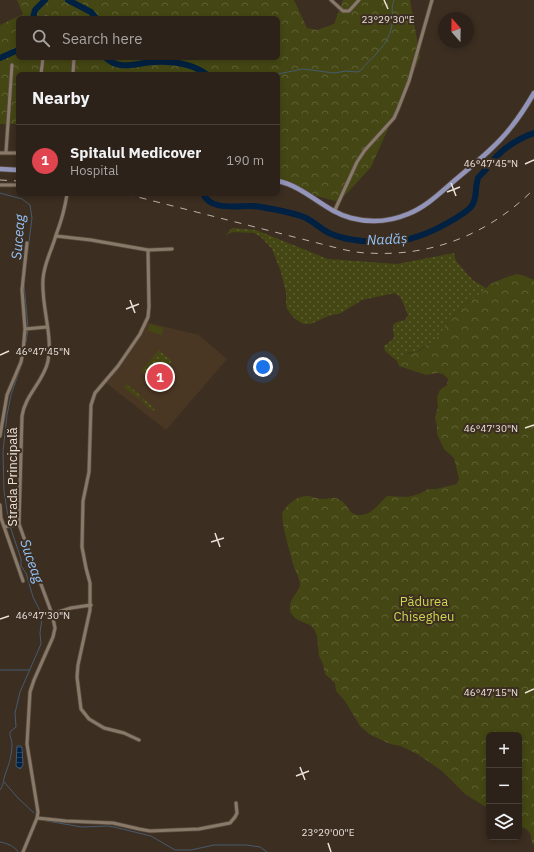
<!DOCTYPE html>
<meta charset="utf-8">
<style>
:root{--surface:#2d2219;--page:#352a22;--text:#f1f3f6;--muted:#a7a4a2;--line:#483f38;--accent:#0b8043}
body{margin:0;font-family:"IBM Plex Sans",sans-serif;background:var(--page);color:var(--text)}
.controls{position:absolute;right:12px;bottom:12px;display:grid;overflow:hidden;border-radius:6px;box-shadow:0 2px 6px #0003}
.controls button{width:36px;height:36px;display:grid;place-items:center;padding:0;border:0;border-bottom:1px solid var(--line);background:var(--surface);color:var(--text);font:20px sans-serif}
.compass{position:absolute;left:438px;top:12px;width:36px;height:36px;border-radius:50%;background:var(--surface);box-shadow:0 2px 6px #0003;rotate:340deg}
.you{position:absolute;left:263px;top:367px;width:14px;height:14px;margin:-10px;border:3px solid #fff;border-radius:50%;background:#1a73e8;box-shadow:0 0 0 6px #1a73e833}
.badge{display:grid;place-items:center;width:26px;height:26px;border-radius:50%;background:var(--accent);color:#fff;font-size:13px;font-weight:700}
.pin{position:absolute;translate:-50% -50%;border:2px solid #fff;box-shadow:0 1px 4px #0006}
.list{margin:0;padding:0;list-style:none}
h2{display:flex;justify-content:space-between;align-items:center;height:52px;margin:0;padding:0 16px;font-size:17px}
h2 small{font-size:13px;font-weight:400;color:var(--muted)}
.list li{display:grid;grid-template-columns:26px 1fr auto;gap:12px;align-items:center;box-sizing:border-box;height:72px;padding:0 16px;border-top:1px solid var(--line)}
.list b{display:block;font-size:15px;white-space:nowrap}
.list p{margin:0;font-size:13px;white-space:nowrap;color:var(--muted)}
.list em{font-size:13px;font-style:normal;color:var(--muted)}
.icon{flex:none;width:22px;height:22px;fill:none;stroke:currentColor;stroke-width:2;stroke-linecap:round;stroke-linejoin:round}
.map{position:relative;flex:none;width:534px;height:852px;overflow:hidden}
.search{position:absolute;background:var(--surface);box-shadow:0 2px 6px #0003;left:16px;top:16px;width:264px;height:44px;display:flex;align-items:center;gap:10px;box-sizing:border-box;padding:0 14px;border-radius:6px;color:var(--muted);font-size:15px}
.panel{position:absolute;background:var(--surface);box-shadow:0 2px 6px #0003;left:16px;top:72px;width:264px;height:124px;border-radius:6px}
.map>svg:first-child{display:block}
.built{fill:#493623}
.grass{fill:url(#grass-dots)}
.forest{fill:url(#forest-crowns);fill-rule:evenodd}
.pitch{fill:#444713}
.water{fill:url(#water-rules);stroke:#465b6f}
.lines{fill:none;stroke-linecap:round;stroke-linejoin:round}
.stream{stroke:#465b6f;stroke-width:1}
.river{stroke:#002142;stroke-width:6}
.minor-casing{stroke:#574b3f;stroke-width:4.5}
.primary-casing{stroke:#574b3f;stroke-width:6}
.minor{stroke:#897969;stroke-width:3}
.primary{stroke:#9394ba;stroke-width:4.5}
.rail{stroke:#bdb3a9;stroke-width:1;stroke-dasharray:7 7;stroke-linecap:butt}
.ticks{fill:none;stroke:#eae1d9;stroke-width:1.5}
.labels{text-anchor:middle;stroke-width:4;stroke-linejoin:round;paint-order:stroke}
.street-label{font-size:13px;fill:#eae1d9;stroke:#3c2e21}
.park-label{font-size:13px;fill:#ced653;stroke:#3c2e21}
.water-label{font-size:14px;font-style:italic;fill:#94c4f9;stroke:#3c2e21}
.ticks-label{font-size:10px;text-anchor:middle;fill:#eae1d9;stroke:#3c2e21;stroke-width:4;stroke-linejoin:round;paint-order:stroke}
</style>
<div class="map">
<svg width="534" height="852" viewBox="0 0 534 852">
<defs>
<pattern id="grass-dots" width="8" height="8" patternUnits="userSpaceOnUse"><rect width="8" height="8" fill="#444713"/><path d="M2 2h.1M6 6h.1" fill="none" stroke="#5f6135" stroke-width="1.8" stroke-linecap="round"/></pattern>
<pattern id="forest-crowns" width="20" height="18" patternUnits="userSpaceOnUse"><rect width="20" height="18" fill="#444713"/><path d="M2 6a3 3 0 1 1 6 0M12 15a3 3 0 1 1 6 0" fill="none" stroke="#5f6135"/></pattern>
<pattern id="water-rules" width="6" height="5" patternUnits="userSpaceOnUse"><rect width="6" height="5" fill="#002142"/><path d="M0 2.5h6" fill="none" stroke="#25415d"/></pattern>
</defs>
<rect width="100%" height="100%" fill="#3c2e21"/>
<path class="built" d="M146 322 199 335 227 359 166 430 105 382 118 366Z"/>
<path class="grass" d="M232 228 256 230 328 259 397 264 454 253 456 261 463 269 466 273 474 281 486 288 482 293 464 304 435 340 418 351 408 353 397 361 385 351 384 346C398 336 393 340 393 325L397 322 405 320 408 315 401 298 395 293 362 300 341 313 328 316 311 324H303L294 318 287 309 286 304V293L281 272 272 249 261 237 254 233 233 232 226 235Z
M159 350 172 361 153 382 141 371Z
M127 384 141 396 139 399 124 387Z
M143 398 155 409 153 411 141 401Z"/>
<path class="forest" d="M17 0H294L307 28 317 30 334 24 343 0H410L420 57 371 167 339 202 298 191 278 182V74H18V124H0V25L23 14ZM18 18H278V58H18Z
M517 274 525 276 534 280V845C531 842 532 840 531 836 530 830 524 828 519 825V735H489V809L465 794 442 771 419 755 401 746 390 744 369 734 360 726 345 701 336 691 335 683 325 674 323 664 319 656 317 636 314 629 310 625 300 621 295 618 290 612C288 597 300 593 300 584 299 576 295 571 293 564 289 547 283 531 282 513 287 505 296 496 307 496 312 496 317 499 322 499 328 499 335 496 340 500 350 505 347 516 362 515 374 513 379 503 387 496L408 497 419 494 428 489H436L457 484 459 479 454 458 444 449 437 434V426L435 418 438 407 437 397 440 390 447 385 448 379 443 374 437 373 426 375 399 366 397 361 403 355 419 351 435 340 464 304 482 293 490 284 507 277Z"/>
<path class="pitch" d="M150 324 163 328 162 335 148 331Z"/>
<path class="water" d="M17 746H21L22 748 23 765 20 769 16 766Z"/>
<g class="lines">
<path class="stream" d="M278 74 303 69 334 73 346 71 357 72 360 71C373 56 389 45 392 25 394 16 390 8 394 0
M0 193 22 199 30 205 32 218 27 257
M24 284 28 327
M25 347 28 330
M0 670H29
M4 782 18 798 34 813
M0 790C4 785 3 780 5 775 9 764 12 755 12 744 12 739 9 736 10 732L16 727 15 713 20 692 41 644 40 633 42 618 41 613 33 597 26 573 21 566V559L9 523 4 491 3 451 7 415 11 395 22 363
M41 820 82 827 108 826 114 827 151 836 175 850H191L214 845H246L260 847 267 852
M0 842C6 843 15 846 18 852"/>
<path class="river" d="M68 0 91 12 96 18
M33 18 35 10 45 0
M0 58 18 50
M106 58C120 71 136 63 153 62 171 61 191 63 206 74
M203 194C213 214 243 203 262 207 276 210 292 212 306 218 314 222 321 229 329 233 346 241 367 242 386 242 411 242 435 231 456 218 470 209 475 207 476 190 476 187 477 182 478 178 480 175 484 172 486 169 498 152 514 140 534 133"/>
<defs>
<path id="minor" d="M331 0 343 11H349L359 0
M45 18 46 17
M41 74 43 58
M73 74 74 58
M6 152 12 65
M0 153H18
M0 185H18
M334 212 357 162 365 150 394 118 398 109 409 81 432 0
M56 236 91 240 148 250 172 249
M25 329 47 327
M0 436 7 395 21 362 23 352 25 329 22 290 27 243
M0 505 1 518 23 581
M4 527 19 524
M52 614 71 608 91 605
M139 740 124 733 104 728 89 719 81 709 77 677 78 665 90 610V583L86 568 82 547 83 501 89 472 91 405 95 393 118 366 140 334 148 317 149 307 148 250
M37 818 66 821 113 823 139 829 150 831 199 829 230 823 235 817 237 813 236 803
M23 852 37 818 38 812 27 744 30 692 34 680 53 637 55 628 52 614 28 549 19 524 22 416C25 395 44 381 48 361 53 334 41 306 43 279 44 263 52 250 56 235 61 222 65 208 67 194"/>
<path id="primary" d="M0 169 18 170
M278 181C306 187 324 211 351 218 370 223 389 222 408 214 426 207 440 193 454 181 474 164 496 147 512 126 520 116 527 105 534 93"/>
</defs>
<use href="#minor" class="minor-casing"/>
<use href="#primary" class="primary-casing"/>
<use href="#minor" class="minor"/>
<use href="#primary" class="primary"/>
<path class="rail" d="M0 180 18 181
M126 194 341 249C350 251 359 253 368 253 432 257 489 234 534 189"/>
</g>
<path class="ticks" d="M384 0 388 9M525 164 534 160M451 183 456 196M447 192 460 187M130 300 135 313M126 309 139 304M0 355 9 351M525 428 534 425M215 533 220 547M211 542 224 538M0 619 9 616M525 693 534 689M300 767 305 780M296 776 309 771M328 843 331 852"/>
<g class="labels">
<g class="street-label">
<text transform="translate(12 477) rotate(-90)" y="5">Strada Principală</text>
</g>
<g class="park-label">
<text x="424" y="606">Pădurea<tspan x="424" dy="15">Chisegheu</tspan></text>
</g>
<g class="water-label">
<text transform="translate(18 237) rotate(-85)" y="5">Suceag</text>
<text transform="translate(387 239) rotate(-3)" y="5">Nadăș</text>
<text transform="translate(32 561) rotate(71)" y="5">Suceag</text>
</g>
</g>
<g class="ticks-label">
<text x="388" y="23">23°29'30"E</text>
<text x="491" y="167">46°47'45"N</text>
<text x="43" y="355">46°47'45"N</text>
<text x="491" y="432">46°47'30"N</text>
<text x="43" y="619">46°47'30"N</text>
<text x="491" y="696">46°47'15"N</text>
<text x="328" y="836">23°29'00"E</text>
</g>
</svg>
<div class="controls">
<button>+</button>
<button>−</button>
<button><svg class="icon" aria-label="layers" viewBox="0 0 24 24"><path d="M12 4l9 5-9 5-9-5zM3 14l9 5 9-5"/></svg></button>
</div>
<svg class="compass" viewBox="-18 -18 36 36"><path d="M0-13l5 13h-10z" fill="#e53935"/><path d="M0 13l5-13h-10z" fill="#a7a4a2"/></svg>
<div class="you"></div>
<div class="pin badge" style="left:160px;top:377px;background:#e0444e">1</div>
<div class="search"><svg class="icon" aria-label="search" viewBox="0 0 24 24"><circle cx="10" cy="10" r="6"/><path d="M15 15l6 6"/></svg>Search here</div>
<section class="panel">
<h2>Nearby<small></small></h2>
<ul class="list">
<li><span class="badge" style="background:#e0444e">1</span><div><b>Spitalul Medicover</b><p>Hospital</p></div><em>190 m</em></li>
</ul>
</section>
</div>
